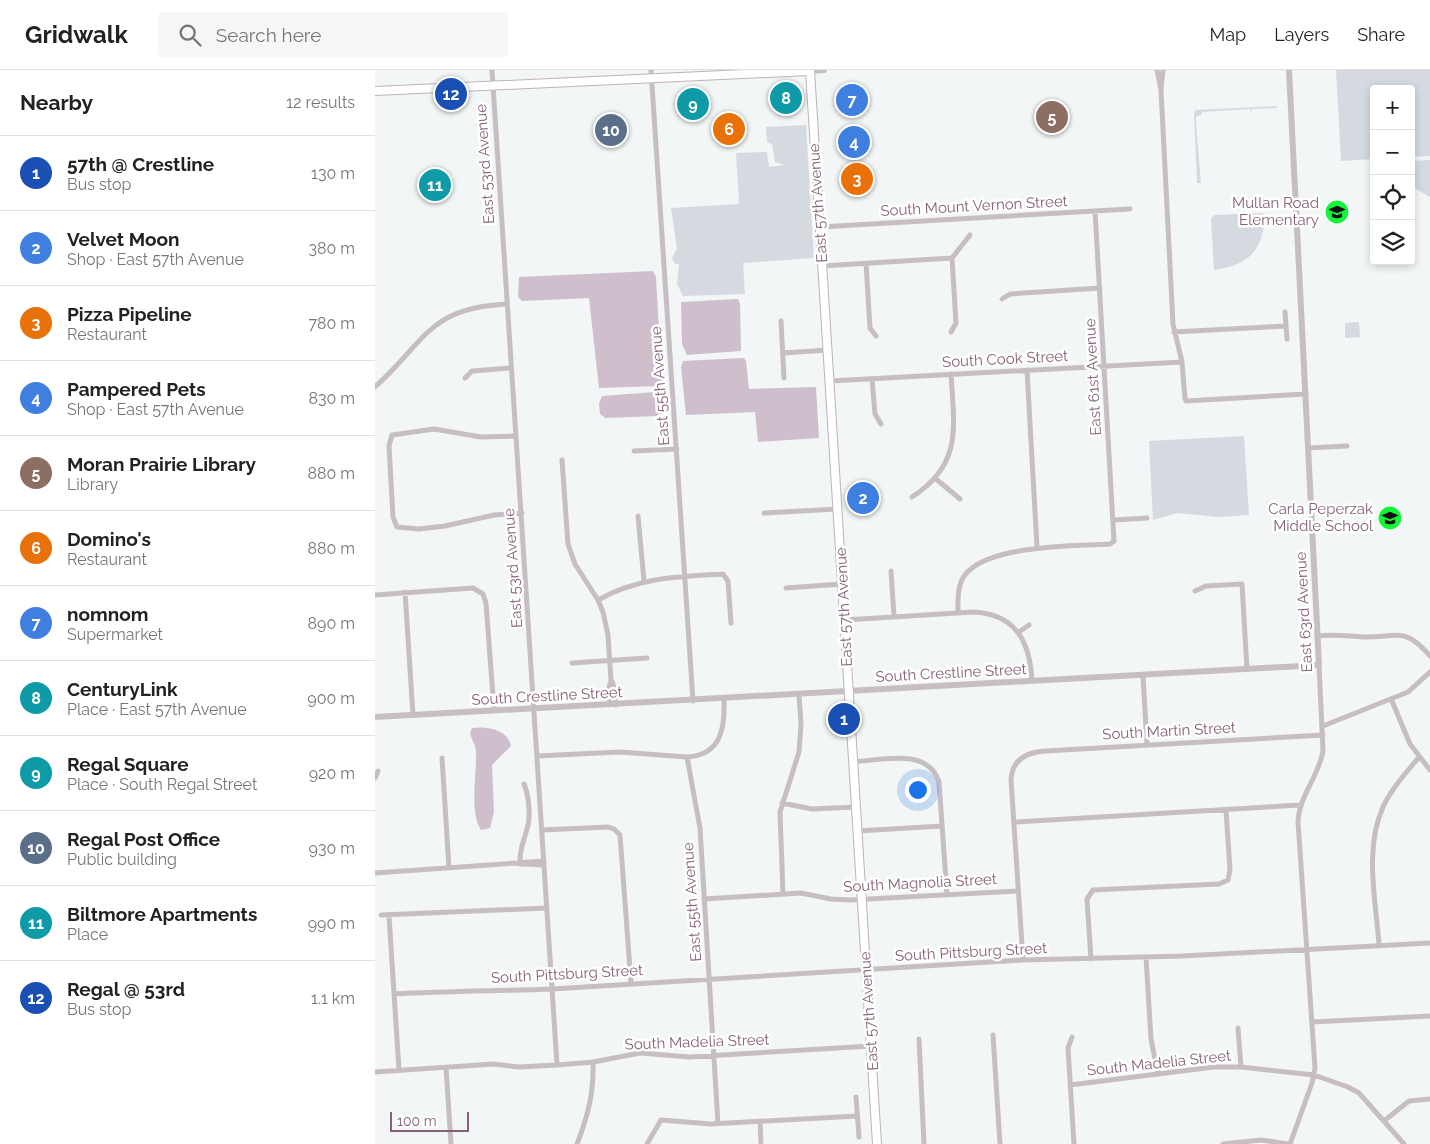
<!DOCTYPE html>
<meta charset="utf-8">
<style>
:root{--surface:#fff;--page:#f6f6f6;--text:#222;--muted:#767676;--line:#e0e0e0;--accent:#db2777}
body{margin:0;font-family:Raleway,sans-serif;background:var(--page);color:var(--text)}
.controls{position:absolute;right:15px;top:15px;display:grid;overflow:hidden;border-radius:5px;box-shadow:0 2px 8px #0003}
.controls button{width:45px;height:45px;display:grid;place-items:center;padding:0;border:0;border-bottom:1px solid var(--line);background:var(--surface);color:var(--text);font:25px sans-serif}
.scale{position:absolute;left:15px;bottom:12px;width:79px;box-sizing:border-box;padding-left:5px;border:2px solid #866278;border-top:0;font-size:14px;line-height:18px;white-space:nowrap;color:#866278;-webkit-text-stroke:4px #fff;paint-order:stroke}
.you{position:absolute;left:542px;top:719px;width:18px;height:18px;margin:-12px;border:4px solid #fff;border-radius:50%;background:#1a73e8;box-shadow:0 0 0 8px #1a73e833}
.badge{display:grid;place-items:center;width:32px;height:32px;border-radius:50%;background:var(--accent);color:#fff;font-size:16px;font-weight:700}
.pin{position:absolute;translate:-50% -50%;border:2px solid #fff;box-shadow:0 1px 5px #0006}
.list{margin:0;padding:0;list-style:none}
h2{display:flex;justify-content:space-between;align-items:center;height:65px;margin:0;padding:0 20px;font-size:21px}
h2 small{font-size:16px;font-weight:400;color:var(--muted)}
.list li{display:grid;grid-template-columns:32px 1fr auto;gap:15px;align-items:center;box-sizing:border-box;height:75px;padding:0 20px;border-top:1px solid var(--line)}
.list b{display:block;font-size:19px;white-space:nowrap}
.list p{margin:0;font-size:16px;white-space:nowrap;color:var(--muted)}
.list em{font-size:16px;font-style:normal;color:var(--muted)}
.icon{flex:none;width:28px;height:28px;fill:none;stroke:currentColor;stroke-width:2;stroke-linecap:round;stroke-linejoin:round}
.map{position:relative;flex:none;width:1055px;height:1074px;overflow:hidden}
header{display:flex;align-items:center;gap:30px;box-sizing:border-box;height:70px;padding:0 25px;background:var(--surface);border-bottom:1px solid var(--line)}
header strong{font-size:24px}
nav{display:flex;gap:28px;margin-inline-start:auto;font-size:18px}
.search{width:350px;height:45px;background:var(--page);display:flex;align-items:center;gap:12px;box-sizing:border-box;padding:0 18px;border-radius:5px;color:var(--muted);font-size:19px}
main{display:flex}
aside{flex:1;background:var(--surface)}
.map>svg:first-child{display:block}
.green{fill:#d5dae0}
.water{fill:#cfbfcc}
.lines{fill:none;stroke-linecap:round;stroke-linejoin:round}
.secondary-casing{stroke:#beb2b9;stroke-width:10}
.minor{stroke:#c7bec3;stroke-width:5}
.tertiary{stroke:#c7bec3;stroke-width:6}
.secondary{stroke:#fff;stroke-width:8}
.labels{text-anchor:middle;stroke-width:5;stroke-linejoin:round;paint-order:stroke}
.street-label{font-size:15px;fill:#866278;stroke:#fff}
.poi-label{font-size:15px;fill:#866278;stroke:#fff;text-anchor:end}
</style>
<header>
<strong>Gridwalk</strong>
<div class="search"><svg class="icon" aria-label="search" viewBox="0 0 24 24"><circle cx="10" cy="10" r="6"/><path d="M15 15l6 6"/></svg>Search here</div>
<nav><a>Map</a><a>Layers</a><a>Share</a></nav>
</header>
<main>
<aside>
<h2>Nearby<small>12 results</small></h2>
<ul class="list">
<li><span class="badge" style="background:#1a4fb4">1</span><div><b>57th @ Crestline</b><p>Bus stop</p></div><em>130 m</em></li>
<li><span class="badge" style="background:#3f7fe0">2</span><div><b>Velvet Moon</b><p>Shop · East 57th Avenue</p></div><em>380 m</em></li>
<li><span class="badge" style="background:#e8710a">3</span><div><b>Pizza Pipeline</b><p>Restaurant</p></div><em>780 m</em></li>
<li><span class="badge" style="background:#3f7fe0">4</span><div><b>Pampered Pets</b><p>Shop · East 57th Avenue</p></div><em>830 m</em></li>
<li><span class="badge" style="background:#8d6e63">5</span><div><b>Moran Prairie Library</b><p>Library</p></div><em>880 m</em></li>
<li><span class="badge" style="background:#e8710a">6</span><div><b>Domino's</b><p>Restaurant</p></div><em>880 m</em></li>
<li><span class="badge" style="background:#3f7fe0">7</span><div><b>nomnom</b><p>Supermarket</p></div><em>890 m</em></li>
<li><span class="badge" style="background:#0f9aa8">8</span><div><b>CenturyLink</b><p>Place · East 57th Avenue</p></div><em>900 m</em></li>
<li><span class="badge" style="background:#0f9aa8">9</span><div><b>Regal Square</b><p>Place · South Regal Street</p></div><em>920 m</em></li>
<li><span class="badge" style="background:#5c6f8a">10</span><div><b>Regal Post Office</b><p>Public building</p></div><em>930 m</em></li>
<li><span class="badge" style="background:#0f9aa8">11</span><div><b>Biltmore Apartments</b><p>Place</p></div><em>990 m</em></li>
<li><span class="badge" style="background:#1a4fb4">12</span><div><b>Regal @ 53rd</b><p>Bus stop</p></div><em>1.1 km</em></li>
</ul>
</aside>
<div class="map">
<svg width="1055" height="1074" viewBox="0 0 1055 1074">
<rect width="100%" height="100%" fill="#f2f6f6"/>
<path class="green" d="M961 0H1055V86L1036 87V19H999V89L966 91Z
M902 36V38L877 39 876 42 875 39 827 42 826 45 821 47V53L826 113H822L819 43 821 40Z
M431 55 439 188 368 193 370 224 308 226 302 214 304 194H300L297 188 302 178 296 138 364 134 361 83 392 82 394 97 409 95 400 92 397 74 392 72 391 57Z
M1055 90V127L1036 116V91Z
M889 143C890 179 875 195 839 200L836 149 839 145Z
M984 252 985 267 970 268V253Z
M869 366 874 445 843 447 802 443 778 450 774 371Z"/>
<path class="water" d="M278 201 281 207 287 311 284 316 224 318 214 228 147 231 143 227 144 207Z
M363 229 365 234 366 281 312 285 307 274 306 232Z
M369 288 371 291 374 319 441 317 444 368 383 372 380 342 311 345 306 297 308 291Z
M280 322 288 326 289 342 284 346 230 348 225 344 224 334 227 326Z
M97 658C111 656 133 659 136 676L117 695 119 742 115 758 106 760C94 742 102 703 101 682 101 675 96 669 95 663Z"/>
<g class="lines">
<defs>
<path id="secondary" d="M435 0 502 1074
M0 21 435 1"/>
</defs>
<use href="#secondary" class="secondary-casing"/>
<path class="minor" d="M117 0 182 995
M276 0 318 631
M782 0 786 20 798 254 807 292 810 329 811 331 931 324
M786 19 788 0
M445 157 755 139
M491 193 495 258 501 266
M447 196 577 188 595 165
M627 229 635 224 725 218
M910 242 912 269
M406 251 409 308
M576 262 581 253 577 188
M799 262 911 256
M408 283 453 280
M652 300 662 477
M90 308 97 301 135 298
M497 309 500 344 506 354
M455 311 807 292
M0 317C52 270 53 238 132 234
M141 366 106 367 59 359 17 365 14 376 18 447 22 457 44 459 70 456 119 445 147 443
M933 378 972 376
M259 381 302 379
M187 390 193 474 200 494 223 530 228 542 233 565 236 611 234 618 235 635
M561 409 585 429
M537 427C588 394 579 357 576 304
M389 443 463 439
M263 446 269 511
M739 450 772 448
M516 501 519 546
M411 518 467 514
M820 521 831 516 867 514 872 599
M30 522 38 645
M0 525 98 518 108 524 111 533 119 640
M223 530C264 507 302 507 348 504L353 511 356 553
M583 543C583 533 582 522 586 512 600 474 701 476 735 474L739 471 720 141
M470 550 598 542C642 544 655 573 657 611
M644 562 654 555
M942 566C959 564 973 566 989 567 1021 568 1029 555 1055 586
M197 593 272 588
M768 606 772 675
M237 611 239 618 241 635
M1017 631 1035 674 1055 700
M948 656 1033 622 1055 602
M162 686 245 682 312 687
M67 688 74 798
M478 692C506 690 553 677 564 712L572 825
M0 708 3 701
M407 733 437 739 481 737
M639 752 925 735
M167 760 233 757 239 759 245 765 256 913
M483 761 567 756
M145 794C144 780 149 771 152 759 156 747 154 726 149 714
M147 794 169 795
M0 803 169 791
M408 824 405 742 424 682 426 654 424 625
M329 829 426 823 456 829 475 830 643 821
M6 845 172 838
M14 846 24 1000
M1004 875C1001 831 989 779 1008 737 1016 719 1031 703 1044 687
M771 887 776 969 783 1004
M716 889 712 829 718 820 844 814 853 810 855 800 851 740
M648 890 636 710C637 689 652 682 671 681L948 665
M19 924C72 921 124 921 177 919L648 890 807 886 1055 873
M937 952 1055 946
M863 958 866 997
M618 965 625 1074
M697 967 693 978 699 1074
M544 969 549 1074
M71 997 76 1074
M0 1002 119 994 144 997 182 995 218 992 265 983 314 987 496 976
M695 1015 839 997H866L939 1005 973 1017 984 1023 1029 1074
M481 1027 484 1067
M1009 1051 1034 1031 1055 1029
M385 1052 386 1074
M343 1054 325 758 312 687C347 685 350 657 349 629
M202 1074C213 1046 219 1022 218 992
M272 1074 286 1050 336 1054 482 1046
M848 1074 886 1070 913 1074
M915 1074 937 1013 940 998 923 752C924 726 944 706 948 681L944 595"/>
<path class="tertiary" d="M435 1 449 0
M0 647 944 595 914 0"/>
<use href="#secondary" class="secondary"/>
</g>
<defs>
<symbol id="school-disc" viewBox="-11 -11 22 22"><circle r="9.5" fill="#13f539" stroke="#fff"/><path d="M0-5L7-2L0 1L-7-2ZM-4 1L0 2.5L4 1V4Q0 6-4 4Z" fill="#111"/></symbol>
</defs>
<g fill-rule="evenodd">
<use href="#school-disc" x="948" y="128" width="28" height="28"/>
<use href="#school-disc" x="1001" y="434" width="28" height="28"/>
</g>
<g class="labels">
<g class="street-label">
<text transform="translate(110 94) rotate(-94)" y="5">East 53rd Avenue</text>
<text transform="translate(443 133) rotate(-94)" y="5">East 57th Avenue</text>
<text transform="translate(599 136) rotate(-3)" y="5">South Mount Vernon Street</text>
<text transform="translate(630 289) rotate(-3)" y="5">South Cook Street</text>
<text transform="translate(718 307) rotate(-93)" y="5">East 61st Avenue</text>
<text transform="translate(285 316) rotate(-94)" y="5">East 55th Avenue</text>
<text transform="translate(138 498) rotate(-94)" y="5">East 53rd Avenue</text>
<text transform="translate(469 537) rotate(-93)" y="5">East 57th Avenue</text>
<text transform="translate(929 542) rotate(-93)" y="5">East 63rd Avenue</text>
<text transform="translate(576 603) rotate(-3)" y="5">South Crestline Street</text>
<text transform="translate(172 626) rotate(-3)" y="5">South Crestline Street</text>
<text transform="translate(794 661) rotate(-3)" y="5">South Martin Street</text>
<text transform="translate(545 813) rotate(-3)" y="5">South Magnolia Street</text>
<text transform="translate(317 832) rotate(-94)" y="5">East 55th Avenue</text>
<text transform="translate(596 882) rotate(-3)" y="5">South Pittsburg Street</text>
<text transform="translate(192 904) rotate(-3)" y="5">South Pittsburg Street</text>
<text transform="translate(494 941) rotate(-94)" y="5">East 57th Avenue</text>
<text transform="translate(322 972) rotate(-2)" y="5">South Madelia Street</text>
<text transform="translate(784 993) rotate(-6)" y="5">South Madelia Street</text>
</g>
<g class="poi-label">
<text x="944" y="138">Mullan Road<tspan x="944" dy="17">Elementary</tspan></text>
<text x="998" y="444">Carla Peperzak<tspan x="998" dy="17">Middle School</tspan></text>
</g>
</g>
</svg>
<div class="controls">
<button>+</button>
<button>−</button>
<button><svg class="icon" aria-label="locate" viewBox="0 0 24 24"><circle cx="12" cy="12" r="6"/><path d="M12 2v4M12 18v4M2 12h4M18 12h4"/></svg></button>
<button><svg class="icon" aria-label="layers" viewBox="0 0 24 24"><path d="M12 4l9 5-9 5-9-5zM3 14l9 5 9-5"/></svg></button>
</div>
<div class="scale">100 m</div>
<div class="you"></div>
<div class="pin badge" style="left:469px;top:649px;background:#1a4fb4">1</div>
<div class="pin badge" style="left:488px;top:428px;background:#3f7fe0">2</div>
<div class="pin badge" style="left:482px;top:109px;background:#e8710a">3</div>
<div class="pin badge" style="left:479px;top:72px;background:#3f7fe0">4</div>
<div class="pin badge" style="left:677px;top:47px;background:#8d6e63">5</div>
<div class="pin badge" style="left:354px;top:59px;background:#e8710a">6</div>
<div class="pin badge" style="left:477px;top:30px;background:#3f7fe0">7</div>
<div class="pin badge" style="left:411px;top:28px;background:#0f9aa8">8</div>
<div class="pin badge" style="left:318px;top:34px;background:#0f9aa8">9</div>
<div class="pin badge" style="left:236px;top:60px;background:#5c6f8a">10</div>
<div class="pin badge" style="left:60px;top:115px;background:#0f9aa8">11</div>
<div class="pin badge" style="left:76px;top:24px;background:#1a4fb4">12</div>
</div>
</main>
